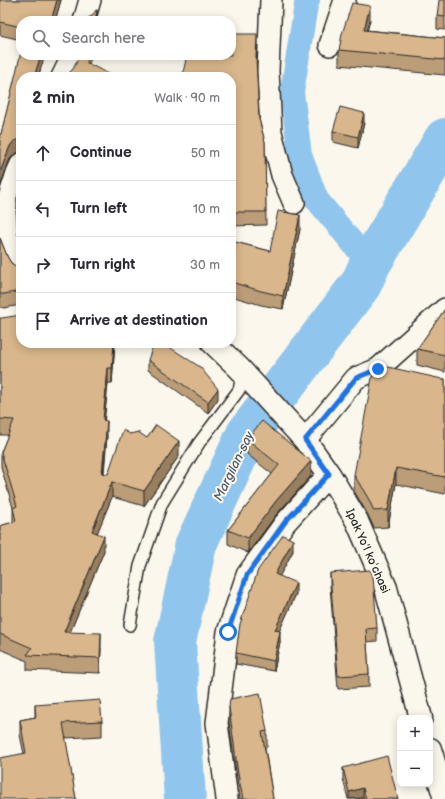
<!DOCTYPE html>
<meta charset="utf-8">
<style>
:root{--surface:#fff;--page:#f7f7f7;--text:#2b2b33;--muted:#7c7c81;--line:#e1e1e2}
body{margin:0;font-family:"Balsamiq Sans",sans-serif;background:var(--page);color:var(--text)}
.controls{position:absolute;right:12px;bottom:12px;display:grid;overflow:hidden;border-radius:8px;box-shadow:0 2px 10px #0003}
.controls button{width:36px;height:36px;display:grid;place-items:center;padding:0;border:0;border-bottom:1px solid var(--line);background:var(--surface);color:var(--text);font:20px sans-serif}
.stop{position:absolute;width:12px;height:12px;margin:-9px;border:3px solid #1a73e8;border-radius:50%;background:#fff}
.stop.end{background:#1a73e8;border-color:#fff;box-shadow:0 1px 4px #0008}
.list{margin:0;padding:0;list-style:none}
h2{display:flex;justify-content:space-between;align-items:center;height:52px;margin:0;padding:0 16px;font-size:17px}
h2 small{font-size:13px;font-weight:400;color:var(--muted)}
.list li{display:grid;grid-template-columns:26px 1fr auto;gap:12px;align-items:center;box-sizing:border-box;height:56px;padding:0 16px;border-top:1px solid var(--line)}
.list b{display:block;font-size:15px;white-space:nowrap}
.list em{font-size:13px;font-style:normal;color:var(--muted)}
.icon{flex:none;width:22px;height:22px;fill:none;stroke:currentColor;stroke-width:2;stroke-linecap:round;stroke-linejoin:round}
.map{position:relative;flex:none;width:445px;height:799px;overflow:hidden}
.search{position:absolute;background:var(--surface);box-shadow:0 2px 10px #0003;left:16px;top:16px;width:220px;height:44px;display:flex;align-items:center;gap:10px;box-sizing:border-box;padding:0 14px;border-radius:16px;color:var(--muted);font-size:15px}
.panel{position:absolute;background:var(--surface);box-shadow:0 2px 10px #0003;left:16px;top:72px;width:220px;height:276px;border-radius:16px}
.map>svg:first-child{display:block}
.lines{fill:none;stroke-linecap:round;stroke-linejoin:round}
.canal{stroke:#90c6ee;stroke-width:24}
.river{stroke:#90c6ee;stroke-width:42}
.lane-casing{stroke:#2b2b2b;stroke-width:14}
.street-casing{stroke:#2b2b2b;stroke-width:24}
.secondary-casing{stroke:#2b2b2b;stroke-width:25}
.lane{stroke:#fbf7ec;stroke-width:11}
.street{stroke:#fbf7ec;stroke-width:21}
.secondary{stroke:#fbf7ec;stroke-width:22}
.wall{fill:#bb9d78;stroke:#2b2b2b}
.shaded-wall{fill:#987f61;stroke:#2b2b2b}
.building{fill:#d9b68b;stroke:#2b2b2b}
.route{stroke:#1a73e8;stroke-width:5}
.labels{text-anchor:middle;stroke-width:4;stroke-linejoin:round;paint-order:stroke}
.street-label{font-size:12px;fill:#2b2b2b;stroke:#fbf7ec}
.water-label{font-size:13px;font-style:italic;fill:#495a66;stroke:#fbf7ec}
</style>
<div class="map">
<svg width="445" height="799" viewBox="0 0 445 799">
<rect width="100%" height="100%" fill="#fbf7ec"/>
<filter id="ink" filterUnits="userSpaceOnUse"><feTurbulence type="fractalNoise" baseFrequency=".025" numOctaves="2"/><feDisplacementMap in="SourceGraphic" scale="8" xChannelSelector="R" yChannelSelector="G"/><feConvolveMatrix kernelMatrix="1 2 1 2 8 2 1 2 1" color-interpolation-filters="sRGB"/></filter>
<g filter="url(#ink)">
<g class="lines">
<path class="canal" d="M308 0 306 5 292 92 300 155 317 200 370 264"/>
<path class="river" d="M185 799 175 642 196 544 247 434 361 284 370 264 445 139"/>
<defs>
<path id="lane" d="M130 625 140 566 162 503 199 443 239 390 241 381 240 371"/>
<path id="street" d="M271 0 268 71 271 132 282 175 294 203
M84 21 90 0
M330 45 345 0
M62 77 73 55
M21 164 17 173 5 210 7 237 18 265 21 269
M305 440 356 378 378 369 445 309
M227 799 217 723 228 632 247 575 285 523 329 474"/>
<path id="secondary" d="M213 343 239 368 305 440 329 474 357 521 386 588 421 718
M430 749 445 799"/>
</defs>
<use href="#lane" class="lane-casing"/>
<use href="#street" class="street-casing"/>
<use href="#secondary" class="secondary-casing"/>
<use href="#lane" class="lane"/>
<use href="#street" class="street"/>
<use href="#secondary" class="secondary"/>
</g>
<path class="wall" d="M0 0H61L55 21H21V40L0 35Z
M445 0V30L437 29V16Z
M370 20 367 30 445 38V75L339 65V50Z
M257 47 256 64 259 119 265 142 266 225 231 226V77Z
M21 55H45L38 77H21V152H19L14 155 10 159 6 169 1 134Z
M364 123 358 148 333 142V131Z
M21 186V240L19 234 17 211V198Z
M300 229 283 309 261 305 231 296V241L270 251Z
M0 238 7 256 11 263 17 267H21V305L4 308 0 307Z
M445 309V372L417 365V349Z
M0 318 21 343H115L112 383H108L104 421 107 436 104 474H108L130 434 147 438 179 456 144 506 112 497 97 533 104 551 70 632 101 648 100 673 27 670V661L0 649V526L13 522V508L1 467V452L8 435H0Z
M148 360 218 399 208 413 148 370Z
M442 379H445V494L396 484 388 527 374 528 368 515 354 491V475Z
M247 439 311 476 276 515 248 553 228 544V530L272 474 247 454Z
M293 551 279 576 296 594 279 631 280 642 274 671 236 664V653Z
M330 573 377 628V641L367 642 369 674V687L338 689 330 586Z
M35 705 102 721V736L65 738 76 799 24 754 20 735V720L35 717Z
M229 707 267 731V747L265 748 273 799H240L229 723Z
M343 768 398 799H363V798L361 799H348L343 779Z"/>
<path class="shaded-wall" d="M57 0H61L55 21H51Z
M370 6V20L364 44V30Z
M97 10V21H95Z
M41 55H45L38 77H34Z
M88 55H91L87 77V63Z
M364 113V123L358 148V137Z
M19 139V152L14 155 10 159 6 169 0 187V173L6 156 10 146 14 141Z
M300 215V229L283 309V296Z
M114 343H115L112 383V368Z
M108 368V383L103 435V420Z
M218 389V399L208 413V402Z
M107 421V436L102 488V473Z
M179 441V456L144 506V491Z
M311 461V476L276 515 248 553V538L276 501Z
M396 468V484L388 527V510Z
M112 482V497L92 546V531Z
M104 536V551L64 647V632Z
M293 540V551L275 585V574Z
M296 583V594L275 641V630Z
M280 631V642L274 671V661Z
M101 633V648L100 673V658Z
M363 788V798L349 799V792Z"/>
<path class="building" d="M0 0H57L51 21H21V27L0 22Z
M439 0H445V17L437 16Z
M352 3 370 6 364 30 445 38V60L339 50 342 34Z
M96 10H97L95 21H85L86 19 92 16Z
M231 34H257L256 58 259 119 265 142 266 212H231V77H182L187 55H231Z
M21 52V55H41L34 77H21V139H19L14 141 10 146 6 156 0 173V134H1Z
M80 55H88L87 63 115 77H58L59 75H63L68 74 73 69Z
M340 107 364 113 358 137 333 131Z
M21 186V226L19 221 17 198Z
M278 211 300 215 283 296 261 291 231 282V241L270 251Z
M0 238 7 256 11 263 17 267H21V291L4 294H0Z
M445 309V355L417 349Z
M21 315V343H114L112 368H108L103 420 107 421 102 473 108 474 123 430 130 434 138 432 147 438 156 425 179 441 144 491 112 482 92 531 104 536 64 632 101 633 100 658 27 655 32 648 0 634V526L16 521 13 508 17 506 1 452 14 420 0 419V318H2Z
M154 343H163L200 367 218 389 208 402 148 360Z
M379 365 442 379H445V477L396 468 388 510 374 511 368 498 354 475 374 367Z
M262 421 311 461 276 501 248 538 228 530 279 465 247 439Z
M283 535 293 540 275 574 296 583 275 630 280 631 274 661 236 653 240 624 258 570Z
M370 570 373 576 377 628 366 629 369 674 338 676 330 573Z
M260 693 267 731 262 732 273 799H243L238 774 229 707 230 699Z
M100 700 102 721 63 723 76 799H0V758L26 753 20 720 36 717 35 705Z
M387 756 398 799H366L363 788 349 792 343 768Z"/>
</g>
<g class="lines" filter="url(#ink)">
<path class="route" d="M228 632 247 575 285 522 329 474 305 440 356 378 378 369"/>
</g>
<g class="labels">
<g class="street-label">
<text transform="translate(368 551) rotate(66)" y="4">Ipak Yoʻl koʻchasi</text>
</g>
<g class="water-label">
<text transform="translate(233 466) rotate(-64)" y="5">Margilan-say</text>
</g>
</g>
</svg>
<div class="controls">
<button>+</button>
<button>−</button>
</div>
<div class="stop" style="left:228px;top:632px"></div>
<div class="stop end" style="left:378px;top:369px"></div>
<div class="search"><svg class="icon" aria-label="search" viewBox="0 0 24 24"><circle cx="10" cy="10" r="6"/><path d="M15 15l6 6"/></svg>Search here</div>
<section class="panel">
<h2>2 min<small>Walk · 90 m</small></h2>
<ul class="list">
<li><svg class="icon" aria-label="ahead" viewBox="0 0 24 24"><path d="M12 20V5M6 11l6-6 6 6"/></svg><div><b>Continue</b></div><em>50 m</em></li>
<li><svg class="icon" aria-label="left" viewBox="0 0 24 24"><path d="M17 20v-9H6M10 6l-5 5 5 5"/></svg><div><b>Turn left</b></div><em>10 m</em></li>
<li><svg class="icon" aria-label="right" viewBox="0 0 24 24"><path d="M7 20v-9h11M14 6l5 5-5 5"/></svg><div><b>Turn right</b></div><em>30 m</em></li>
<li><svg class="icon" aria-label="arrive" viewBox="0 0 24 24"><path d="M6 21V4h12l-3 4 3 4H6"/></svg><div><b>Arrive at destination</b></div></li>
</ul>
</section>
</div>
